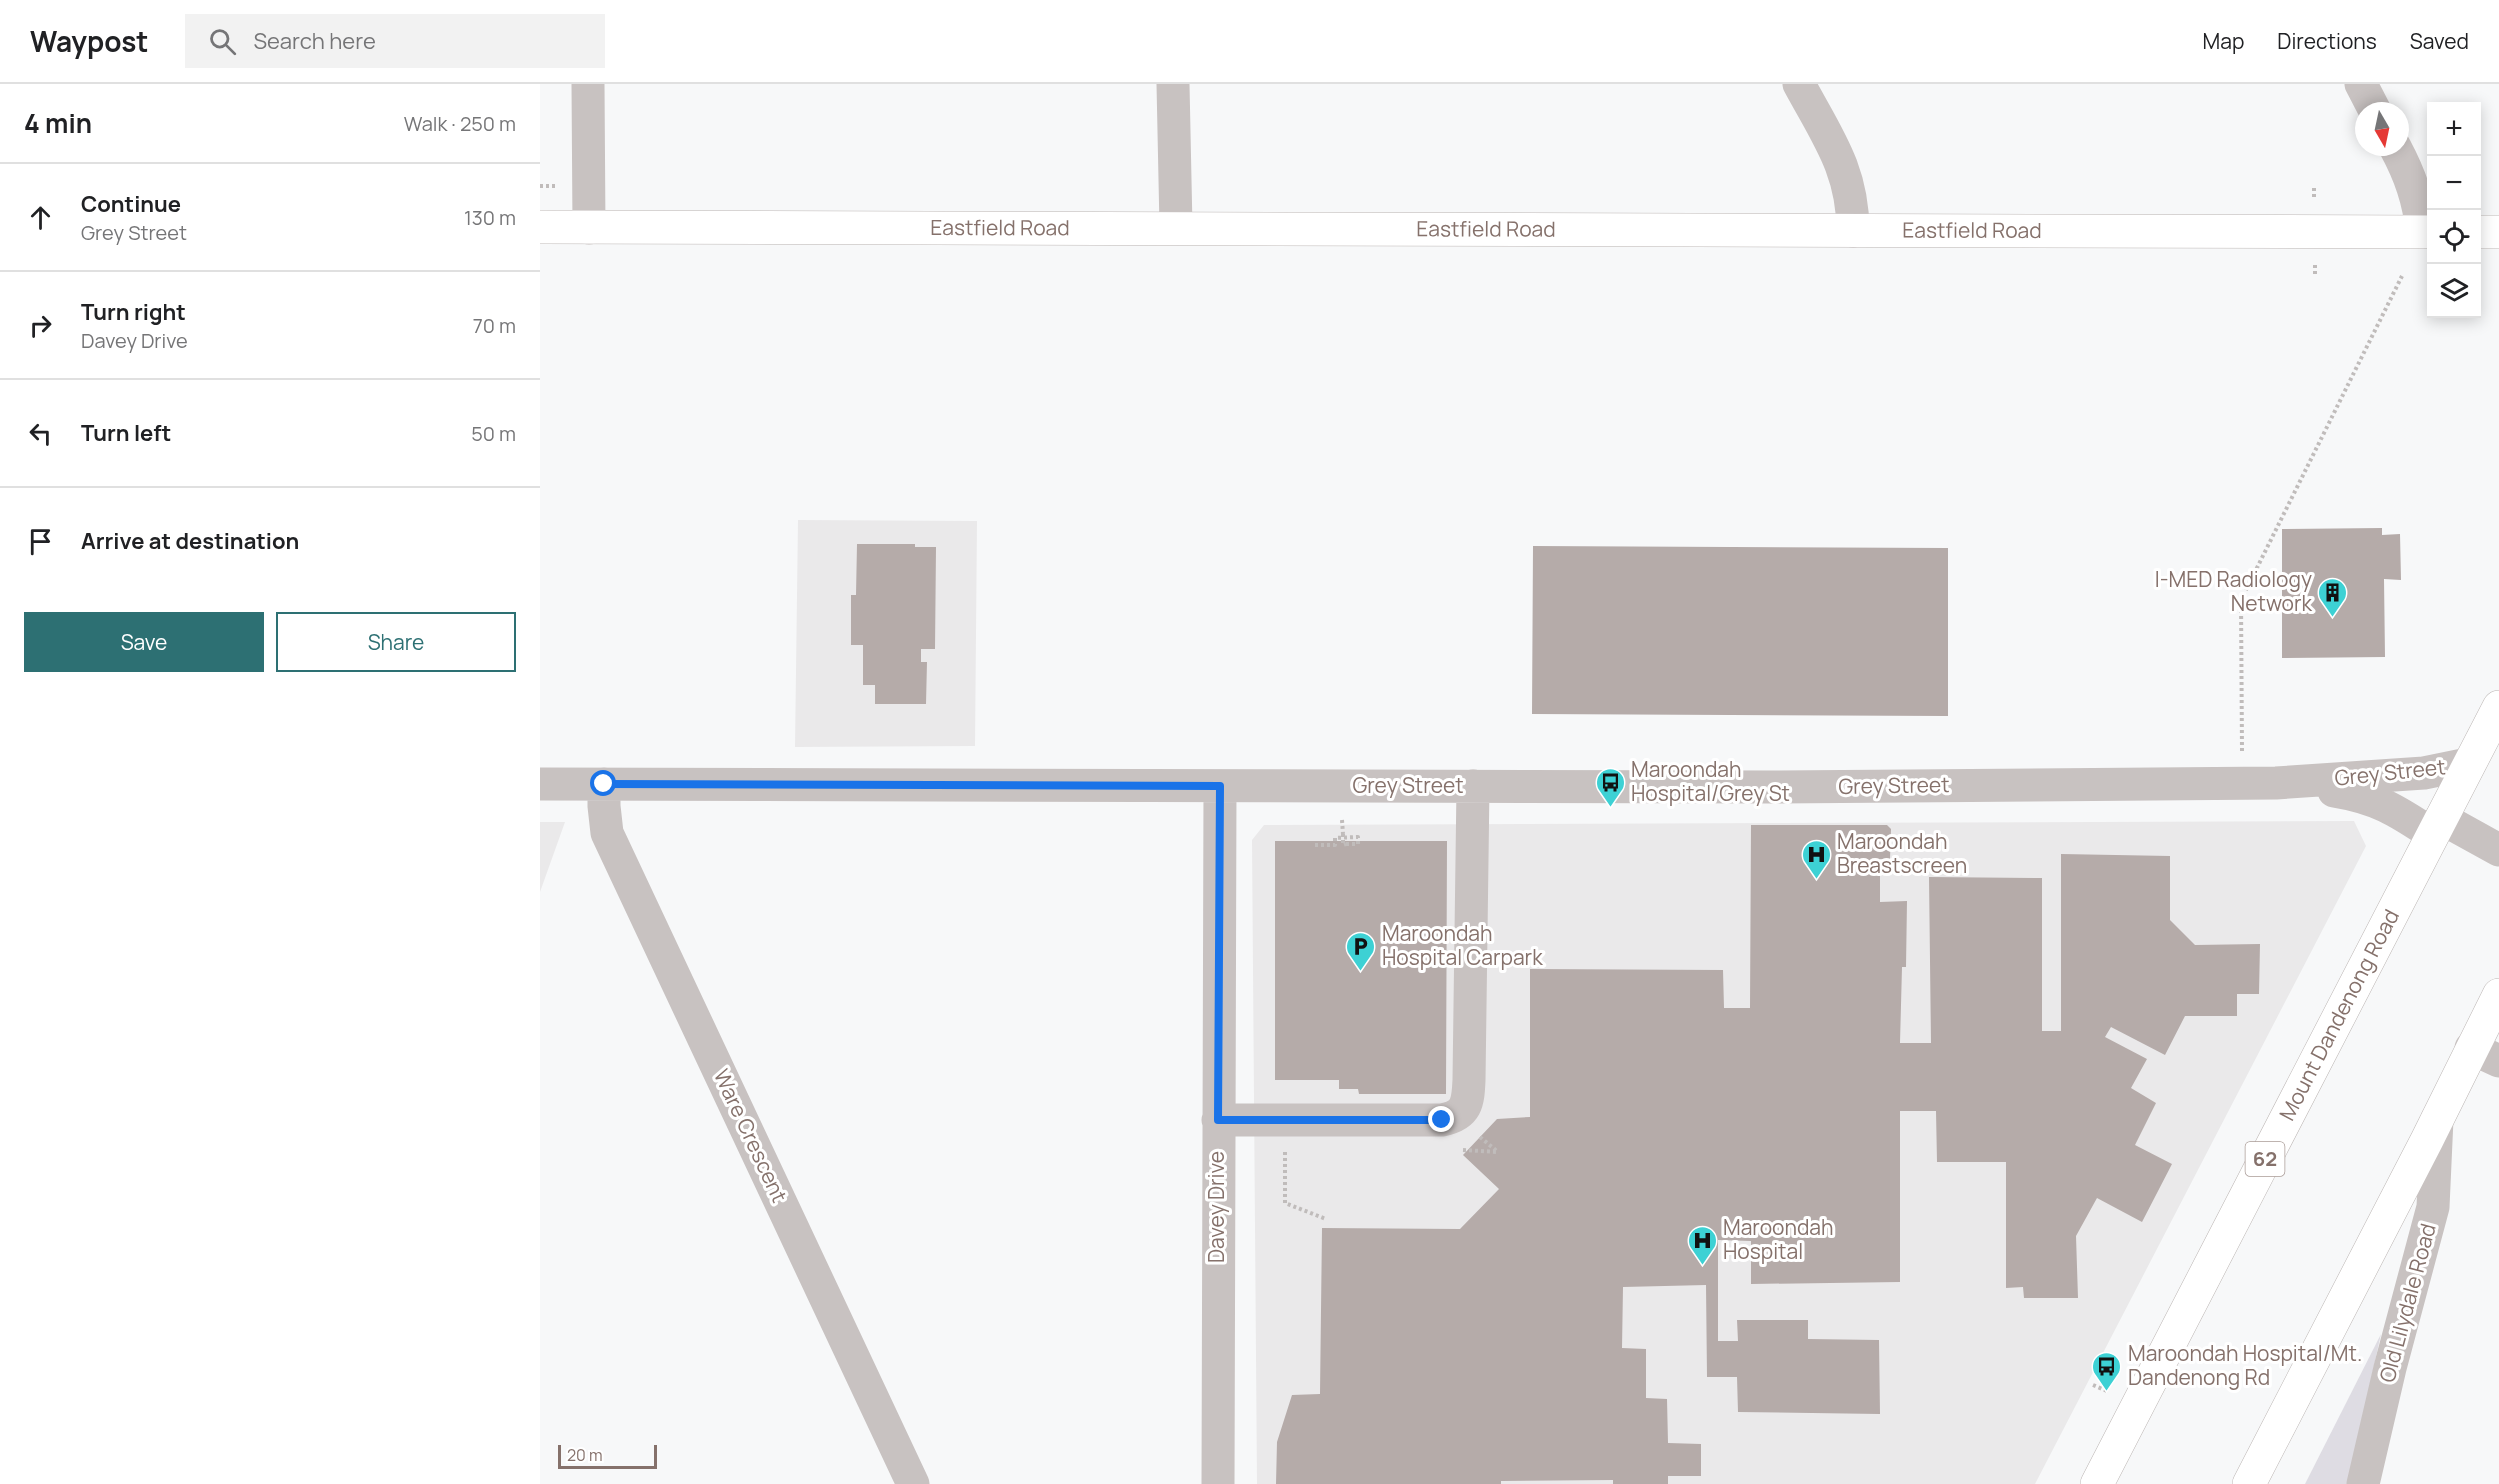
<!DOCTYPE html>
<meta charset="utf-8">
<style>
:root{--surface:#fff;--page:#f2f2f2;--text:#202124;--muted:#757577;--line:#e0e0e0;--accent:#2d7073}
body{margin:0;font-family:Manrope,sans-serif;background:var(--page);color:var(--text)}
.controls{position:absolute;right:18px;top:18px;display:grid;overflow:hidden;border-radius:0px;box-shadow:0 3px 15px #0003}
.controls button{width:54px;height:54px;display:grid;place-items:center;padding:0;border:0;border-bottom:2px solid var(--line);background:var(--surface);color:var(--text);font:30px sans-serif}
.compass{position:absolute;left:1815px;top:18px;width:54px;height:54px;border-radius:50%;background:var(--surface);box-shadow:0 3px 15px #0003;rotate:171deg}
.scale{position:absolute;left:18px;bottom:15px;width:99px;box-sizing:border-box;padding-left:6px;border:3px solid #85716b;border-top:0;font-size:16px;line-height:21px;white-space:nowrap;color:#85716b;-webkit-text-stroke:4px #fff;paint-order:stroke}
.stop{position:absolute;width:18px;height:18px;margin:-14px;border:4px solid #1a73e8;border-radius:50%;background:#fff}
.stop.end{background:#1a73e8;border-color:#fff;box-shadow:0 2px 6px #0008}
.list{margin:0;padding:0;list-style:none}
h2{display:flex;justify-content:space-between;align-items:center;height:78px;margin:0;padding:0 24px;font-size:26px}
h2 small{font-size:20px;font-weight:400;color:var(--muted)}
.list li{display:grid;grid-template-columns:39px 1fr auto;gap:18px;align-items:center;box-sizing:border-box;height:108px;padding:0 24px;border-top:2px solid var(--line)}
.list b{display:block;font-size:22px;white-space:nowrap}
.list p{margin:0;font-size:20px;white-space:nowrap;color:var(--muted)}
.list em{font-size:20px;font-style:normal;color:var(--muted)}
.actions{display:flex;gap:12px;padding:18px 24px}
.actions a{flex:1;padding:14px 0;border:2px solid var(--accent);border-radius:0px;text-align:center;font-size:21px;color:var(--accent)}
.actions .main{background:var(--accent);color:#fff}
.icon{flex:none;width:33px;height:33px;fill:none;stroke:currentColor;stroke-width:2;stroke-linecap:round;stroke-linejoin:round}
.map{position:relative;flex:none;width:1959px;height:1400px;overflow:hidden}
header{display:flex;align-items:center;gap:36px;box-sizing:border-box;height:84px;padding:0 30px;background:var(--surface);border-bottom:2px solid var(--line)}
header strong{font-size:28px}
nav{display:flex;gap:33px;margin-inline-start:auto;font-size:21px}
.search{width:420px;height:54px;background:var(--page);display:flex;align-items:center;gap:15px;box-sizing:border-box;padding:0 21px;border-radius:0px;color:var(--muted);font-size:22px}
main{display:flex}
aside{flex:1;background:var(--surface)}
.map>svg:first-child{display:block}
.built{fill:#eae9ea}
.green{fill:#dedce3}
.building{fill:#b5aba9}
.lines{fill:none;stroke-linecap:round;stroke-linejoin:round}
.major-casing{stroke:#bcb6b4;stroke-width:34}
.path{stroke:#c0bcbb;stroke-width:4;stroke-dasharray:3 3;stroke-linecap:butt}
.minor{stroke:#c8c2c1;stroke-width:33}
.major{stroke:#fff;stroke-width:33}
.path-bridge{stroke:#c0bcbb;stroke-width:4;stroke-dasharray:3 3;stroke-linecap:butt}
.route{stroke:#1a73e8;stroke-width:8}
.labels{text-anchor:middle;stroke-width:6;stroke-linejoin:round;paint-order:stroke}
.shield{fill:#fff;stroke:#aa9c97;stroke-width:1.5}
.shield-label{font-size:20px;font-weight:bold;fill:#85716b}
.street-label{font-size:21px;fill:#85716b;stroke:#fff}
.poi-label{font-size:21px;fill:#85716b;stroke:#fff;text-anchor:start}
</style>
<header>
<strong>Waypost</strong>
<div class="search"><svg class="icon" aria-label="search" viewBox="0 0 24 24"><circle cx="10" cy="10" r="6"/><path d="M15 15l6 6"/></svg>Search here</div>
<nav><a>Map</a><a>Directions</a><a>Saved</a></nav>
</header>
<main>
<aside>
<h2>4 min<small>Walk · 250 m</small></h2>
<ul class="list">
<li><svg class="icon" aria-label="ahead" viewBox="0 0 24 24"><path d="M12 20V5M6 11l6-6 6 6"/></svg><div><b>Continue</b><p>Grey Street</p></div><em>130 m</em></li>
<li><svg class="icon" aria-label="right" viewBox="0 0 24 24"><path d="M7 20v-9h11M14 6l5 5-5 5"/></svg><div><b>Turn right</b><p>Davey Drive</p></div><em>70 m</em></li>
<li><svg class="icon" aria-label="left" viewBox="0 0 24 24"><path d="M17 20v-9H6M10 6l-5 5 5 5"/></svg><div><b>Turn left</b></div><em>50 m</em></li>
<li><svg class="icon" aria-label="arrive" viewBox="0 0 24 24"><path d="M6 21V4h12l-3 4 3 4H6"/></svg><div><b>Arrive at destination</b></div></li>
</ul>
<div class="actions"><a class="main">Save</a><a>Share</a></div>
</aside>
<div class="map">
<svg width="1959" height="1400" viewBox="0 0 1959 1400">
<rect width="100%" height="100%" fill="#f7f8f9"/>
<path class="built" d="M258 436 437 437 435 662 255 663Z
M1814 737 1826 762 1495 1400H717L712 756 724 741Z
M0 738H25L0 808Z"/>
<path class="green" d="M1841 1250 1808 1400H1765Z"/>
<path class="building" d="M1842 444V451L1860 450 1861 496 1844 495 1845 573 1742 574V445Z
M317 460H375V463H396L395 565H381V578H387L386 620H335V601H323V561H311V511H316Z
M993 462 1408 464V632L992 630Z
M1211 741H1347L1351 745 1350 775H1340V818L1367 817 1366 883H1362L1360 959H1391L1389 793 1502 794V947H1521V770L1630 772V836L1655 861 1720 860 1719 910H1697V932H1645L1625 971 1571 943 1565 953 1607 975 1591 1004 1616 1019 1595 1061 1632 1080 1602 1138 1557 1114 1536 1152 1538 1214H1484L1483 1203 1466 1204V1078H1397L1396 1027H1360V1198L1211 1200V1157L1178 1156V1257H1198L1197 1236H1268V1255L1339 1256 1340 1330 1198 1328 1197 1293H1167L1166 1201 1083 1203 1082 1264 1106 1265V1314L1127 1315 1128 1359 1161 1360V1392H1128V1400H1073V1396L961 1397V1400H736L737 1358 752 1311 780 1310 782 1144 920 1145 959 1105 923 1071 957 1035 990 1033V885L1183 886 1184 924H1210Z
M735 757H907L906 1010H819L818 1005H799V996H735Z"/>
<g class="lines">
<defs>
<g id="major">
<path id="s1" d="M0 143 1892 148"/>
<path d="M1936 148H1959"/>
<path id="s2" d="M1557 1400 1959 623"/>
<path d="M1709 1400 1887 1056 1959 911"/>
</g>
</defs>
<use href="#major" class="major-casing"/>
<path class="path" d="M0 102H17
M1774 104V116
M1775 181V192
M1702 667 1701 516 1862 192
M802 736 803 750
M775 761H795V754L818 753V760H806
M940 1053 958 1068
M923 1066 958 1068
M745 1068V1119L786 1135
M1553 1301 1567 1307"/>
<path class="minor" d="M48 0 49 144
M633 0 636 143
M1259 0C1287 52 1313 86 1313 147
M1821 0 1835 27
M1855 63C1870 91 1879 116 1882 148
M0 700 1235 703 1736 699 1884 689 1928 680
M64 700V722L67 749 373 1400
M1794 707C1837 714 1856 726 1892 750
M1901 734 1959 766
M1931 964 1959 977
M678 1036H902C927 1031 928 1019 929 996L933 702
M678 1400 680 702
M1823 1400 1850 1284 1893 1123 1897 1035"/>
<use href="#major" class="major"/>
<path class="path-bridge" d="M803 750V761L806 760"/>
</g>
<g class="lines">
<path class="route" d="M64 700 680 702 678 1036H902"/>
</g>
<defs>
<symbol id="building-pin" viewBox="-11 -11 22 30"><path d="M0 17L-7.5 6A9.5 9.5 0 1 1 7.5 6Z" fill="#3dd1d4" stroke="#fff"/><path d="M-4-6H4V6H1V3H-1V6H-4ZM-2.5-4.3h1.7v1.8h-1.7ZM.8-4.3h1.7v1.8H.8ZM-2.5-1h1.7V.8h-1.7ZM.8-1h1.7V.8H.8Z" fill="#111"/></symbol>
<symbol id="bus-pin" viewBox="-11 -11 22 30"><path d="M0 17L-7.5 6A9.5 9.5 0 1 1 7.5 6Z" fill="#3dd1d4" stroke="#fff"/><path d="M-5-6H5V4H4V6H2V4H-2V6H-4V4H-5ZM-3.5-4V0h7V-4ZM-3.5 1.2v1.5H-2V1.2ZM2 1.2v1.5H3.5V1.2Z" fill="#111"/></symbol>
<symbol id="hospital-pin" viewBox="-11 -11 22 30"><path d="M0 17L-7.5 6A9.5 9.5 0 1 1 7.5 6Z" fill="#3dd1d4" stroke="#fff"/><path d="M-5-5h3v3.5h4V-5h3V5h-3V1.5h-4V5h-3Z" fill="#111"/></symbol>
<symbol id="parking-pin" viewBox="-11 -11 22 30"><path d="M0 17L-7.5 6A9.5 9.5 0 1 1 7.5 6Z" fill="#3dd1d4" stroke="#fff"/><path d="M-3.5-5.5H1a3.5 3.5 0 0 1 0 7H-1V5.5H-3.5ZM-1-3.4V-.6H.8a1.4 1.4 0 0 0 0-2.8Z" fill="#111"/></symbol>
</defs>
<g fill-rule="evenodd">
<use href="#building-pin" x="1776" y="492" width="33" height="45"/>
<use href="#bus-pin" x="1054" y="682" width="33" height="45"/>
<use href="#hospital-pin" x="1260" y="754" width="33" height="45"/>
<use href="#parking-pin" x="804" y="846" width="33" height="45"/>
<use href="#hospital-pin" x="1146" y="1140" width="33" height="45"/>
<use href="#bus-pin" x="1550" y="1266" width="33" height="45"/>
</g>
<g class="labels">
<rect class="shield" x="1705.5" y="1058" width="39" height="34" rx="4.5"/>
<g class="shield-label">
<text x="1725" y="1082">62</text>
</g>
<g class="street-label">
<text dy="7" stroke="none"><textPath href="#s1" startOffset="460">Eastfield Road</textPath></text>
<text dy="7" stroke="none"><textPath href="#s1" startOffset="946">Eastfield Road</textPath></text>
<text dy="7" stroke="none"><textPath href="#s1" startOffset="1432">Eastfield Road</textPath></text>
<text transform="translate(1850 689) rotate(-6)" y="7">Grey Street</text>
<text x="868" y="709">Grey Street</text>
<text transform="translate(1354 702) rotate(-1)" y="7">Grey Street</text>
<text dy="7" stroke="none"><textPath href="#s2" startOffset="528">Mount Dandenong Road</textPath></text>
<text transform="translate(210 1052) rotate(65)" y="7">Ware Crescent</text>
<text transform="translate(677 1123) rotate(-90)" y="7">Davey Drive</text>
<text transform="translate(1868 1219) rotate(-75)" y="7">Old Lilydale Road</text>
</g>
<g class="poi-label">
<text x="1772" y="503" text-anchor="end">I-MED Radiology<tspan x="1772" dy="24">Network</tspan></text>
<text x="1091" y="693">Maroondah<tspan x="1091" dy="24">Hospital/Grey St</tspan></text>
<text x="1297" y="765">Maroondah<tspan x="1297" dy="24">Breastscreen</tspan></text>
<text x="842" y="857">Maroondah<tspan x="842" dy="24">Hospital Carpark</tspan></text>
<text x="1183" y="1151">Maroondah<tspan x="1183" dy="24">Hospital</tspan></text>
<text x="1588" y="1277">Maroondah Hospital/Mt.<tspan x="1588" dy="24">Dandenong Rd</tspan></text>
</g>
</g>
</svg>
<div class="controls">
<button>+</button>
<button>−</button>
<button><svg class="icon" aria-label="locate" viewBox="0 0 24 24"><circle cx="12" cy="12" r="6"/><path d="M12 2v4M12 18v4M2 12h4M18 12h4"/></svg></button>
<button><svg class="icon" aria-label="layers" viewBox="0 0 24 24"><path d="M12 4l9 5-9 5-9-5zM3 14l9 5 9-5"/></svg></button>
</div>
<svg class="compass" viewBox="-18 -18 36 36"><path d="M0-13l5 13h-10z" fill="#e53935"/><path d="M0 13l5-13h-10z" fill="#757577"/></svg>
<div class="scale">20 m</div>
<div class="stop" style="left:64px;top:700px"></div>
<div class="stop end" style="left:902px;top:1036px"></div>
</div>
</main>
